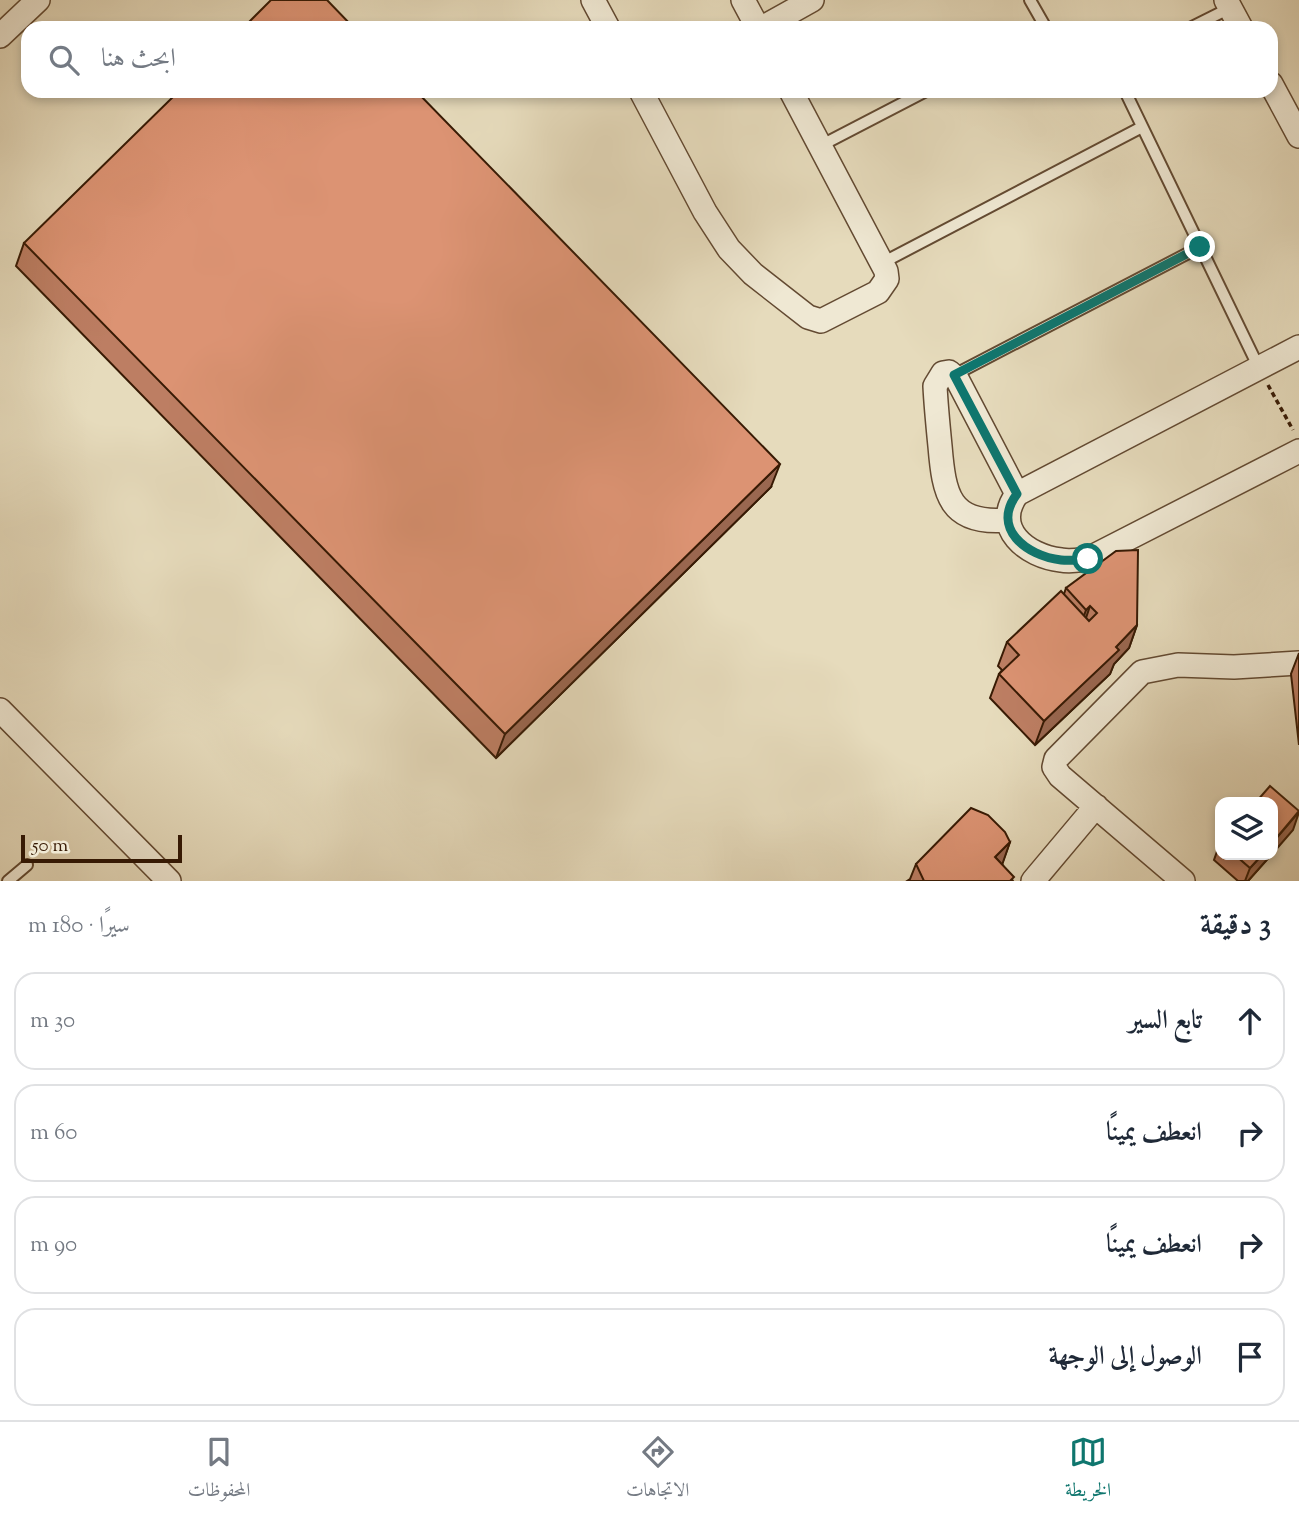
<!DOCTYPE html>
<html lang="ar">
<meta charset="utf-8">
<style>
:root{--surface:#fff;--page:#f2f2f3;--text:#1f2937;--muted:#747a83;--line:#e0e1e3;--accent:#0f766e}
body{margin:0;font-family:"Sorts Mill Goudy",Amiri,serif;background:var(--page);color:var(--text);direction:rtl}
.controls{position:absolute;right:21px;bottom:21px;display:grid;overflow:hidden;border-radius:14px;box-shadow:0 4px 10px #0003}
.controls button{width:63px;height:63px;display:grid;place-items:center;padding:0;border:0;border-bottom:2px solid var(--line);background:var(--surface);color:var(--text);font:35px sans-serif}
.scale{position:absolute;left:21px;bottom:18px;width:161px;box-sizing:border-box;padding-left:7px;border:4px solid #371a04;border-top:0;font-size:19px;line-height:24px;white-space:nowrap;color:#371a04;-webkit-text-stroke:5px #efe8d3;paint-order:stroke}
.stop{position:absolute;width:21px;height:21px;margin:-16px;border:5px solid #0f766e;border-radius:50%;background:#fff}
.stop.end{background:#0f766e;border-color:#fff;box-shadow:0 2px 7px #0008}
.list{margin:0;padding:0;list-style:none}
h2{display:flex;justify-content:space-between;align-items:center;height:91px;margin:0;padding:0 28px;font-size:30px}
h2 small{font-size:23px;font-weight:400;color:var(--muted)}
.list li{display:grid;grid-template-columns:46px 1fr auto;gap:21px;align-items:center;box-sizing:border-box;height:98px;margin:0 14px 14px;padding:0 14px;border:2px solid var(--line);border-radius:21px}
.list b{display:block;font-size:26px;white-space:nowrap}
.list em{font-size:23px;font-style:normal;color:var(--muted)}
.icon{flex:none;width:38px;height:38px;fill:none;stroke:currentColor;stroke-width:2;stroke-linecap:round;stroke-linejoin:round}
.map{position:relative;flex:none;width:1299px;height:881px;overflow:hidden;direction:ltr}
.search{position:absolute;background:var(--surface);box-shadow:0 4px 10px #0003;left:21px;right:21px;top:21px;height:77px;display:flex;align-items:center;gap:18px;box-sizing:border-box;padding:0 24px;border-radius:21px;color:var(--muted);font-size:26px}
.sheet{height:539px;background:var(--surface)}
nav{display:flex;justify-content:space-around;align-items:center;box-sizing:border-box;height:98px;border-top:2px solid var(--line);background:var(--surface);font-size:19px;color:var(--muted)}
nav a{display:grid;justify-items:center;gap:4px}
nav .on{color:var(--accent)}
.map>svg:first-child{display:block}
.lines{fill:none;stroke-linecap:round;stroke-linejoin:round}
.lane-casing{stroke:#634a32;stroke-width:14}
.street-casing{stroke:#634a32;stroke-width:26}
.path{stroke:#371a04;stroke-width:3.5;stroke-dasharray:5 3.5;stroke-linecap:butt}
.lane{stroke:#efe8d3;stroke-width:10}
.street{stroke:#efe8d3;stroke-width:23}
.wall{fill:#bd7e63;stroke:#371a04;stroke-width:2}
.shaded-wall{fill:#9a6750;stroke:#371a04;stroke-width:2}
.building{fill:#dc9373;stroke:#371a04;stroke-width:2}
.route{stroke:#0f766e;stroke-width:9}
</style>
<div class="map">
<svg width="1299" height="881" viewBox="0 0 1299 881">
<rect width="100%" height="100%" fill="#e6dbbc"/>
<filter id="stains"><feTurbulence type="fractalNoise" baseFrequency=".00286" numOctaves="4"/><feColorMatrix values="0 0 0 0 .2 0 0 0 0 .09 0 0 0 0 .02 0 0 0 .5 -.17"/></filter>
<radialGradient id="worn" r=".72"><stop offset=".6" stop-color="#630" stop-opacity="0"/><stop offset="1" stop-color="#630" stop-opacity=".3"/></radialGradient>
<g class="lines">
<defs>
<path id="lane" d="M1030 0 1046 28
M1190 28 1230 8
M1125 91 1259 368
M820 146 926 91
M882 263 1142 127
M954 375 1200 247
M8 881 27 865"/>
<path id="street" d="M593 0 608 28
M743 0 758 28
M1226 0 1241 28
M762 28 812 0
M0 36 38 0
M1271 84 1299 136
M641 91 705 212 729 249 753 274 808 317 821 321 878 292 887 279 886 271 791 91
M1299 347 1017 494C992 528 1026 556 1061 560 1070 562 1079 560 1088 559L1299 451
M1007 520C949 525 944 494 940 446 938 426 936 406 935 386L943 373 949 372 957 379 1017 494
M0 710 169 881
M1033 881 1096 806
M1183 881 1060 776 1054 767 1056 759 1142 672 1178 665 1234 667 1299 663"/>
</defs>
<use href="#lane" class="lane-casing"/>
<use href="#street" class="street-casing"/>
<path class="path" d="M1268 385 1293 430"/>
<use href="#lane" class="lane"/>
<use href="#street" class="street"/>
</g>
<path class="wall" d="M24 243 771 487 496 758 16 266Z
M1066 588 1137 625 1129 648 1114 664 1110 674 1035 745 990 698 999 674 1002 670 998 666 1007 642 1064 594Z
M1299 653V745L1291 674Z
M1010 842 1002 864 1013 881H907L910 879 916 864Z
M1220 843V855H1271L1248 881H1238L1214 860Z"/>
<path class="shaded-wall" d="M780 464 771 487 496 758 505 734Z
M1090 606 1082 630 1078 633 1086 610Z
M1137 625 1129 648 1114 664 1110 674 1035 745 1044 721Z
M1299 812 1293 830 1273 853V842Z
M1010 842 1002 865 995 857Z
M1262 855H1271L1248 881H1245L1250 868Z"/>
<path class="building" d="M271 0H327L354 28H243Z
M179 91H416L780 464 505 734 24 243Z
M1138 550 1137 625 1116 647 1119 650 1044 721 999 674 1019 655 1007 642 1061 591 1089 621 1097 613 1090 606 1086 610 1066 588 1116 551Z
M1270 786 1299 811 1273 842V802H1256Z
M971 808 988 815 1005 832 1010 842 995 857 1014 877 1010 881H924L916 864Z
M1235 855H1262L1250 868Z"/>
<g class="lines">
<path class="route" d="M1088 559C1079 560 1070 561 1061 560 1026 556 991 528 1017 494L954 375 1200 247"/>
</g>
<rect width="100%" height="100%" filter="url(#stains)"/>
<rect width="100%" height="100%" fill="url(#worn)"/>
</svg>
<div class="controls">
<button><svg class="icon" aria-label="layers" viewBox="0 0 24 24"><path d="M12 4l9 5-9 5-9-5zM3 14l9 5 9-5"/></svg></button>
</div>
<div class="scale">50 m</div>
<div class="stop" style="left:1088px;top:559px"></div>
<div class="stop end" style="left:1200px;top:247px"></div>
<div class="search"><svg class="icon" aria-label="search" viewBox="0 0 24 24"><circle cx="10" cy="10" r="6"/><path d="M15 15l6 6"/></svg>ابحث هنا</div>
</div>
<section class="sheet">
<h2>3 دقيقة<small>سيرًا · 180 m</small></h2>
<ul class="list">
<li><svg class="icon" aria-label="ahead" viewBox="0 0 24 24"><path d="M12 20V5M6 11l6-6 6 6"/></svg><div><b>تابع السير</b></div><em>30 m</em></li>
<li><svg class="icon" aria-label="right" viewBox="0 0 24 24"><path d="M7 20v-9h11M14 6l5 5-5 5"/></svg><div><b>انعطف يمينًا</b></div><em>60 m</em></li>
<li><svg class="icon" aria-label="right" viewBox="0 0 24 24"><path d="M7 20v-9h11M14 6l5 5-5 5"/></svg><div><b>انعطف يمينًا</b></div><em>90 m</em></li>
<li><svg class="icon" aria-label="arrive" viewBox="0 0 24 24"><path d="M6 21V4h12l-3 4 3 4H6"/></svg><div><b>الوصول إلى الوجهة</b></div></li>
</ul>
</section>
<nav>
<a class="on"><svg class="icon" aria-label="map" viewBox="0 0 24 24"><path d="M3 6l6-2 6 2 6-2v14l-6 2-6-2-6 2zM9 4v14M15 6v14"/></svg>الخريطة</a>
<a><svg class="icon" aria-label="directions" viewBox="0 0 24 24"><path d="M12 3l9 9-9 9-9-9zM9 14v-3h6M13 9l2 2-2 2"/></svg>الاتجاهات</a>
<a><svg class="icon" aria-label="saved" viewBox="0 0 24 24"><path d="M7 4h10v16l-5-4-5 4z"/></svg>المحفوظات</a>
</nav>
